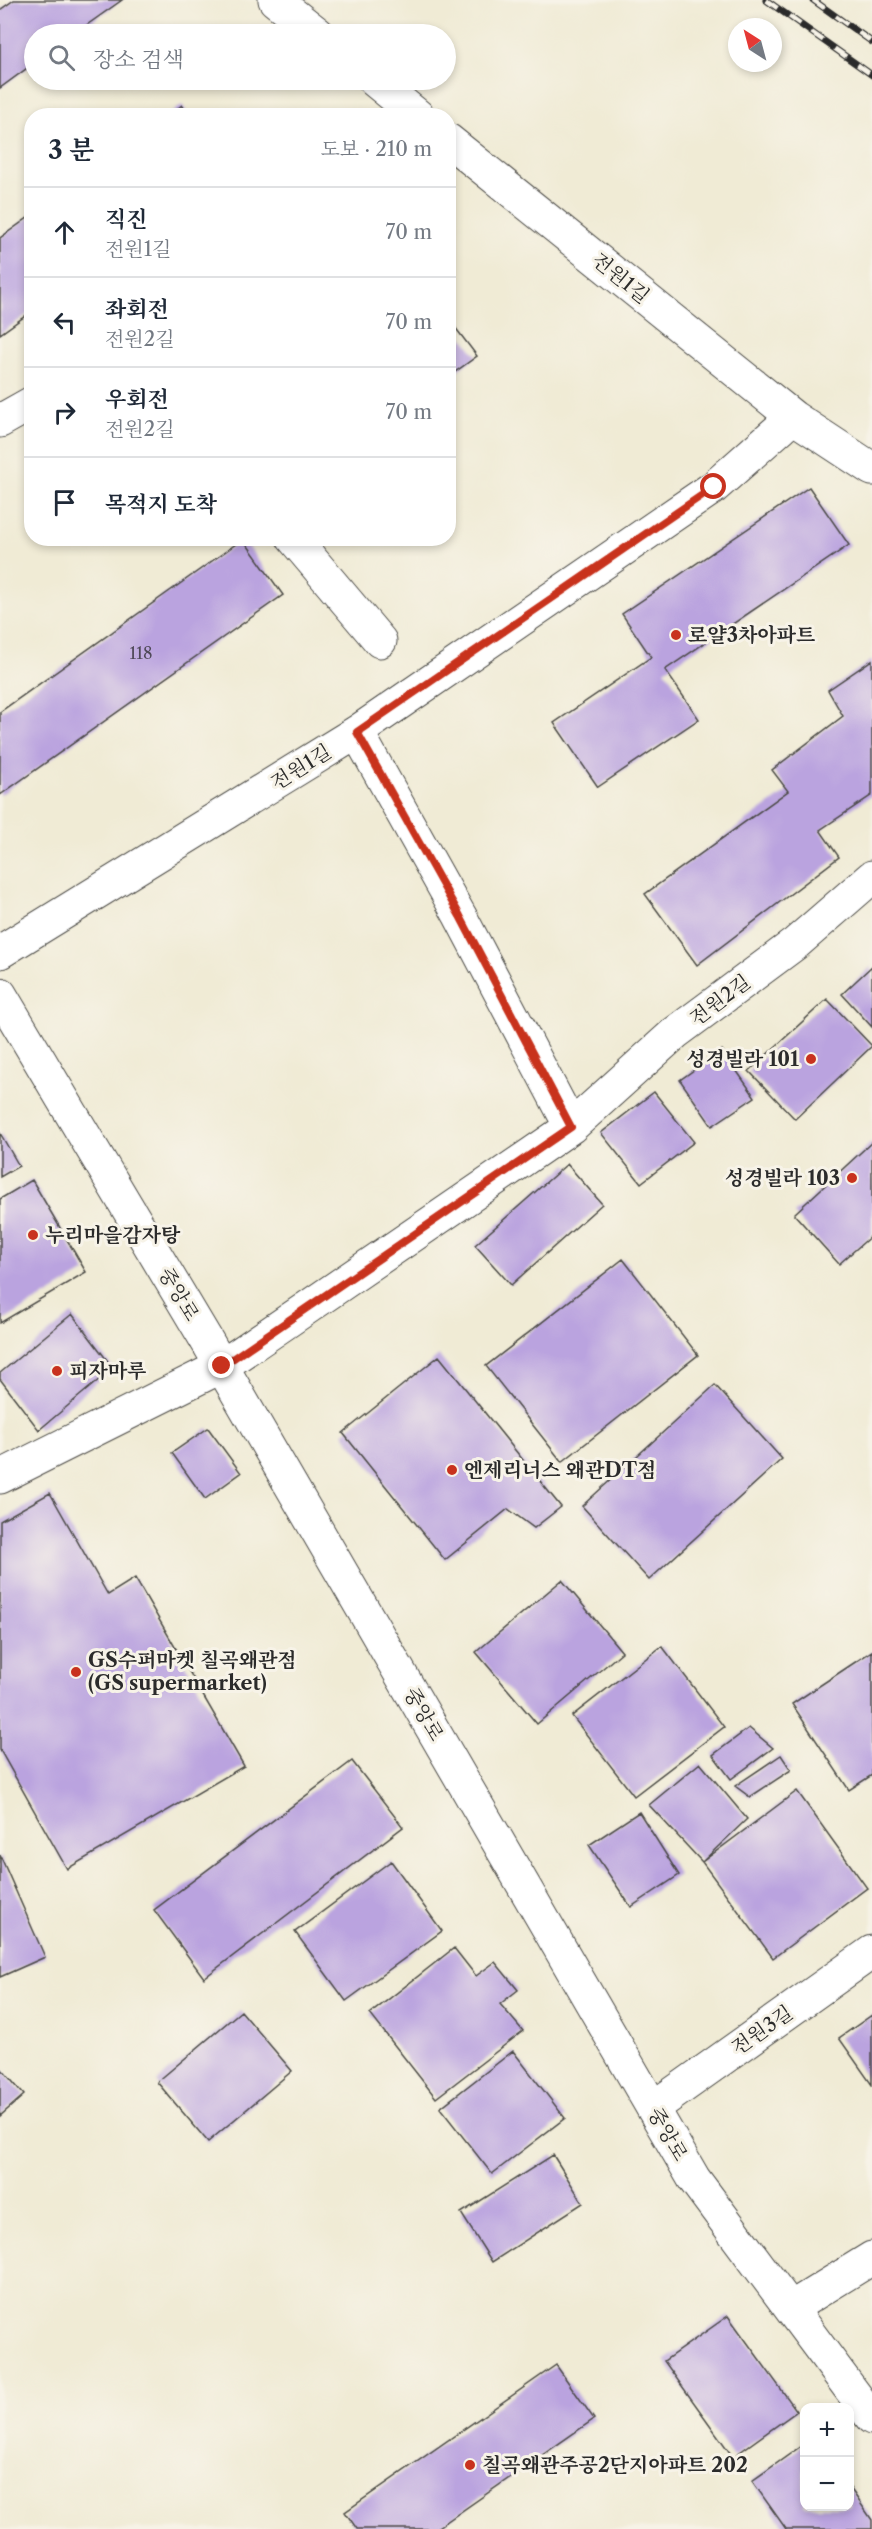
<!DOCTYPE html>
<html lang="ko">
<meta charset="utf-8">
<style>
:root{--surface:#fff;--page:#f2f2f3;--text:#1f2937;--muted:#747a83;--line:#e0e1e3}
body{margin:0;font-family:"Libre Caslon Text","Noto Serif KR",serif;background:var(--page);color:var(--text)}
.controls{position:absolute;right:18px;bottom:18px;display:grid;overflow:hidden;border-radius:12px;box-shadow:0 3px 9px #0003}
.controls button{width:54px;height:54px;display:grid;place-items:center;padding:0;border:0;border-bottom:2px solid var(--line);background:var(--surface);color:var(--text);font:30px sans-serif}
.compass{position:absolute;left:728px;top:18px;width:54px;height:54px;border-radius:50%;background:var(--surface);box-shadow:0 3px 9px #0003;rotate:324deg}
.stop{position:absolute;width:18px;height:18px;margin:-14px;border:4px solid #c8321e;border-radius:50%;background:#fff}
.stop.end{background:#c8321e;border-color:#fff;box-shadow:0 2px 6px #0008}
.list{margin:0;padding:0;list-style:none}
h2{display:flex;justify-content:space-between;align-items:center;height:78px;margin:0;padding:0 24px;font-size:26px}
h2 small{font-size:20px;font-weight:400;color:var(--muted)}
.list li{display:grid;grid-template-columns:39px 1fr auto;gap:18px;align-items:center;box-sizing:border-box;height:90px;padding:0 24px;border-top:2px solid var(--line)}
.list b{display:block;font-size:22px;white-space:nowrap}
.list p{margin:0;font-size:20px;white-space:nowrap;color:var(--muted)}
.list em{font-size:20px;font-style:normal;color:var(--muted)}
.icon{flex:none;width:33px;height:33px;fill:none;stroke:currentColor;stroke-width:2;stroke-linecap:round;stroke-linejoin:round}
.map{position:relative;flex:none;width:872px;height:2529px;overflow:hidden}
.search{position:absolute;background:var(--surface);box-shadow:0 3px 9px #0003;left:24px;top:24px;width:432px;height:66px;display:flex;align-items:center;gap:15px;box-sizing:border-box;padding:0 21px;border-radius:33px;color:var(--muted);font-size:22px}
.panel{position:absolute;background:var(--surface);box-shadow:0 3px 9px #0003;left:24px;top:108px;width:432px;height:438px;border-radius:24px}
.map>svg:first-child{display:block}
.building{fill:#baa3df}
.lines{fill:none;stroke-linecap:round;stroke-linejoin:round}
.minor-casing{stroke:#494844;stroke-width:35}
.tertiary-casing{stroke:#494844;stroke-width:35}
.minor{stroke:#fff;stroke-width:33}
.tertiary{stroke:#fff;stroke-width:33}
.rail-casing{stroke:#2b2b2b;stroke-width:7}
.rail{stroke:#f7f3e8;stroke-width:4.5;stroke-dasharray:14;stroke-linecap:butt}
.route{stroke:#c8321e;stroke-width:8}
.poi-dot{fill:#c8321e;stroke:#f7f3e8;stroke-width:2}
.labels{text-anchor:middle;stroke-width:6;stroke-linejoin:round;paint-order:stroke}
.number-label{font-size:16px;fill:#4f4958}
.street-label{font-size:20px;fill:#2b2b2b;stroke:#f7f3e8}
.poi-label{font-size:20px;font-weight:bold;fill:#2b2b2b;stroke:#f7f3e8;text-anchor:start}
</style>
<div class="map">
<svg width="872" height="2529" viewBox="0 0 872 2529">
<rect width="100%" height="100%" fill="#f7f3e8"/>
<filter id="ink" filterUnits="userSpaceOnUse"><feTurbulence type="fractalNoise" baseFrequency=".0167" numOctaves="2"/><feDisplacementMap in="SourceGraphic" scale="12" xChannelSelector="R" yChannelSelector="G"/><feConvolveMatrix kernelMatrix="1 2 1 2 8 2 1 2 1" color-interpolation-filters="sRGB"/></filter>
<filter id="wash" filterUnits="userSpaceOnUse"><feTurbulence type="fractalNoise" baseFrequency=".008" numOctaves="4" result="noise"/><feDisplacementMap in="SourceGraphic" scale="24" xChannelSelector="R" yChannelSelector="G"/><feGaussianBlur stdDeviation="1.35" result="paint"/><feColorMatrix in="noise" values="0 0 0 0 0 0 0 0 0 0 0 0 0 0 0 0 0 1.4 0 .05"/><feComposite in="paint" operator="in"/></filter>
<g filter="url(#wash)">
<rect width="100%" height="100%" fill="#f0ebd5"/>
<g id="blocks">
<path class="building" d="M14 0H122L74 34H34V63L0 88V10Z
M182 105 189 116H168Z
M32 215V311L0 334V238Z
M448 318 477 356 448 377Z
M809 487 849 545 665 670 699 719 598 787 554 723 651 657 622 614Z
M243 539 283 595 0 795V712Z
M872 660V795L820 830 839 857 697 965 645 894 788 791 772 770 843 716 828 690Z
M872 966V1027L842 994Z
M827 999 872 1046 795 1119 749 1071Z
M722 1050 755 1097 712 1126 680 1080Z
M654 1092 694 1142 641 1183 601 1133Z
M0 1133 19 1166 0 1177Z
M872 1142V1235L839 1264 794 1214Z
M567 1164 602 1204 511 1285 475 1245Z
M32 1180 86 1272 0 1323V1199Z
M623 1259 698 1355 562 1462 486 1366Z
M72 1314 113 1368 39 1430 0 1379V1373Z
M439 1356 561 1507 534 1528 508 1509 445 1560 343 1433Z
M715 1385 782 1459 649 1580 582 1506Z
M208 1428 241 1473 205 1499 172 1453Z
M50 1493 108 1595 135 1578 244 1766 67 1869 0 1750V1521Z
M562 1580 622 1652 537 1724 476 1652Z
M662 1646 724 1727 634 1796 572 1716Z
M872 1651V1775L849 1790 792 1704Z
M749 1728 773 1748 731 1779 713 1755Z
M781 1755 791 1770 750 1797 735 1786Z
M352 1761 403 1827 204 1978 154 1910Z
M700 1763 747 1819 702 1862 649 1805Z
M797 1791 867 1888 773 1958 702 1862Z
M639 1812 679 1875 631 1907 589 1845Z
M0 1855 45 1957 0 1977Z
M391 1861 442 1931 346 2001 295 1932Z
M454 1948 476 1976 495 1962 518 1990 500 2004 523 2031 436 2098 370 2014Z
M241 2011 292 2071 208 2142 157 2082Z
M872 2015V2085L839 2038Z
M513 2051 565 2118 492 2174 440 2108Z
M0 2067 24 2095 0 2116Z
M553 2155 583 2203 492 2262 461 2213Z
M728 2316 797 2411 733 2457 664 2361Z
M556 2365 594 2419 436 2529H357L345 2512Z
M804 2444V2506H850V2488L872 2520V2529H786L752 2481Z"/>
</g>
</g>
<g filter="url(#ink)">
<use href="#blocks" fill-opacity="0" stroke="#494844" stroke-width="1.5"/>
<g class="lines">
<defs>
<path id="minor" d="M275 0 318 34
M374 80 418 116
M448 140 793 417 872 469
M0 421 32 403
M293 538 380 641
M357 732 460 916 571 1127
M0 952 357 732 714 487 793 417
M0 1477 222 1366 571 1127 675 1033 796 943 872 877
M653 2108 872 1952
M791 2308 872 2258"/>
<path id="tertiary" d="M0 994 207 1341 694 2179 872 2418"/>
</defs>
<use href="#minor" class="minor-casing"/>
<use href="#tertiary" class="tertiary-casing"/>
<use href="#minor" class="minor"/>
<use href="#tertiary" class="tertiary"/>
<defs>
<path id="rail" d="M766 0 872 75
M813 0 872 42"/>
</defs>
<use href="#rail" class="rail-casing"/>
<use href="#rail" class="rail"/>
</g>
</g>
<g class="lines" filter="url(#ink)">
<path class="route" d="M222 1366 571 1127 460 916 357 732 714 487"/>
</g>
<g class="poi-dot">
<circle cx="676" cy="635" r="6"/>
<circle cx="811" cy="1059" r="6"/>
<circle cx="852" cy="1178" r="6"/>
<circle cx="33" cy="1235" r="6"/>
<circle cx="57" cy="1371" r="6"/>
<circle cx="452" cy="1470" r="6"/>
<circle cx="76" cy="1672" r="6"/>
<circle cx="470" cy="2465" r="6"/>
</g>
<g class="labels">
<g class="number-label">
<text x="141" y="659">118</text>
</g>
<g class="street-label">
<text transform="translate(621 278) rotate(39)" y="7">전원1길</text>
<text transform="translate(301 767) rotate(-32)" y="7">전원1길</text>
<text transform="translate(720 1000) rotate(-37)" y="7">전원2길</text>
<text transform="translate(179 1294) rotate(59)" y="7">중앙로</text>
<text transform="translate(424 1714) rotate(60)" y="7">중앙로</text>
<text transform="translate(762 2030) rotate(-35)" y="7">전원3길</text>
<text transform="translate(668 2134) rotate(60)" y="7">중앙로</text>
</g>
<g class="poi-label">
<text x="688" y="642">로얄3차아파트</text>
<text x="799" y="1066" text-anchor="end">성경빌라 101</text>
<text x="840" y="1185" text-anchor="end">성경빌라 103</text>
<text x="45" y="1242">누리마을감자탕</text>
<text x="69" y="1378">피자마루</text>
<text x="464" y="1477">엔제리너스 왜관DT점</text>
<text x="88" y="1667">GS수퍼마켓 칠곡왜관점<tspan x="88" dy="23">(GS supermarket)</tspan></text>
<text x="482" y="2472">칠곡왜관주공2단지아파트 202</text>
</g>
</g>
</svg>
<div class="controls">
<button>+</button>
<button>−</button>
</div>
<svg class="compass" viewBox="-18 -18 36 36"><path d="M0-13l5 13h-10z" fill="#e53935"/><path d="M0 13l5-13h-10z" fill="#747a83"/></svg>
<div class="stop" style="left:714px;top:487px"></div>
<div class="stop end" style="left:222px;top:1366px"></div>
<div class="search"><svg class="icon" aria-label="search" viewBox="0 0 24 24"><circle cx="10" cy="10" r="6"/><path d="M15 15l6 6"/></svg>장소 검색</div>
<section class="panel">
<h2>3 분<small>도보 · 210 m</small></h2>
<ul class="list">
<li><svg class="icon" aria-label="ahead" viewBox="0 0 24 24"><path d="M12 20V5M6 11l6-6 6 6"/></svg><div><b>직진</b><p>전원1길</p></div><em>70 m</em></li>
<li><svg class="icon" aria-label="left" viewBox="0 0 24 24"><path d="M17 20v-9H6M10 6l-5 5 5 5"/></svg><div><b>좌회전</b><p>전원2길</p></div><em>70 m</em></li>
<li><svg class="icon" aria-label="right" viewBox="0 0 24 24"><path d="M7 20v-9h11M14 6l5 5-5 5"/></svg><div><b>우회전</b><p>전원2길</p></div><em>70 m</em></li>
<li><svg class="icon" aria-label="arrive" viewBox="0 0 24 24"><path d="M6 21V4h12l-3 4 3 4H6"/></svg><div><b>목적지 도착</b></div></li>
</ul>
</section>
</div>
